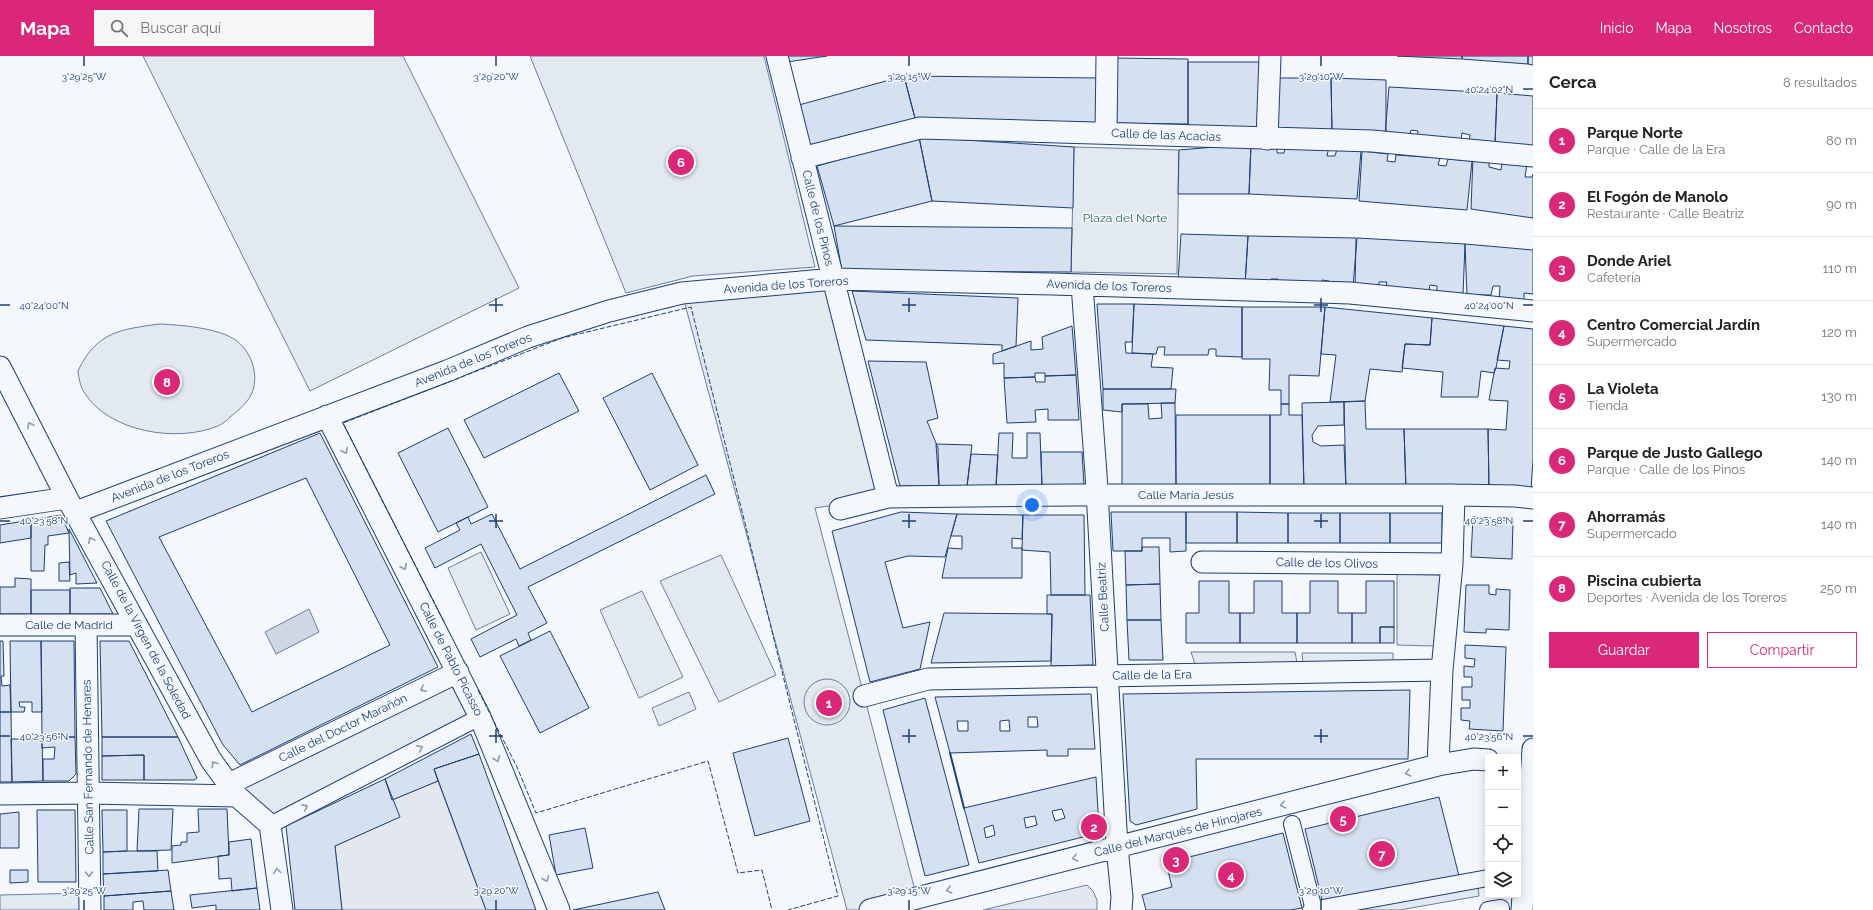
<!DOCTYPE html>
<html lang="es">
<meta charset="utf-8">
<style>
:root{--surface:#fff;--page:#f6f6f6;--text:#222;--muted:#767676;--line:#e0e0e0;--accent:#db2777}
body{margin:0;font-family:Raleway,sans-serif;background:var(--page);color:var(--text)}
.controls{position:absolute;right:12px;bottom:12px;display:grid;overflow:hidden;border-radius:0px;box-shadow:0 2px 10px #0003}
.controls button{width:36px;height:36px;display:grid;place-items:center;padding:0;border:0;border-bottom:1px solid var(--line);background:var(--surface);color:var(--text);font:20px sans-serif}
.you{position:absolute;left:1032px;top:449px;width:14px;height:14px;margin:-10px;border:3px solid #fff;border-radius:50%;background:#1a73e8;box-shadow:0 0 0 6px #1a73e833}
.badge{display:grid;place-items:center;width:26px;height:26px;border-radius:50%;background:var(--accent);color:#fff;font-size:13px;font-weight:700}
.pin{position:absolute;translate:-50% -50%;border:2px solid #fff;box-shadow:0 1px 4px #0006}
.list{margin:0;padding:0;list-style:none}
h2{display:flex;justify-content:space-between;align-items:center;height:52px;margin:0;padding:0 16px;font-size:17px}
h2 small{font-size:13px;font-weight:400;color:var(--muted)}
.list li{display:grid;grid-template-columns:26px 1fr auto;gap:12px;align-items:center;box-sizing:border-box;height:64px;padding:0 16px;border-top:1px solid var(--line)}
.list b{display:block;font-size:15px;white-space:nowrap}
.list p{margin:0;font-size:13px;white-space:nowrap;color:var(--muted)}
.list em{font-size:13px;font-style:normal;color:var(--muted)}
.actions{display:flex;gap:8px;padding:12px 16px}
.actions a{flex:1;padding:9px 0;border:1px solid var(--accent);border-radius:0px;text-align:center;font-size:14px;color:var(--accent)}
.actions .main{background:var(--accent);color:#fff}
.icon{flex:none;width:22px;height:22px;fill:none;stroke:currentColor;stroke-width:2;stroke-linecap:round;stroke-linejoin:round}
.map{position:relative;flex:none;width:1533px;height:854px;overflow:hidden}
header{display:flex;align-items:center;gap:24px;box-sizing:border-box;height:56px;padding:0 20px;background:var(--accent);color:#fff}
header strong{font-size:19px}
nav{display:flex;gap:22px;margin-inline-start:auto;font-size:14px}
.search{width:280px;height:36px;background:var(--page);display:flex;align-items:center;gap:10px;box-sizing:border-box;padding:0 14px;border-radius:0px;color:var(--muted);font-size:15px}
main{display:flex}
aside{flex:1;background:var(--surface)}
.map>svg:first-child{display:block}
.green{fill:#e3e9f0;stroke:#687fa3}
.parking{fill:#e3e8f0;stroke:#687fa3}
.water{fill:#cfd7e4;stroke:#687fa3}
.building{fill:#d5e0f0;stroke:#1d3f73;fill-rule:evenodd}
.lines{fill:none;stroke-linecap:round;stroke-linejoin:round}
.pedestrian-casing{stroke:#1d3f73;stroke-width:18}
.minor-casing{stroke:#1d3f73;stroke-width:23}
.pedestrian{stroke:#f4f7fb;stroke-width:16}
.minor{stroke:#f4f7fb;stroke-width:21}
.fence{stroke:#1d3f73;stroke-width:1;stroke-dasharray:5 2;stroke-linecap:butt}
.wall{stroke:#1d3f73;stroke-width:2}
.oneway{stroke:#889bb7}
.ticks{fill:none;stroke:#1d3f73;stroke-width:1.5}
.labels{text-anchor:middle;stroke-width:3;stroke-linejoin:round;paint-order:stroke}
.street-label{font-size:12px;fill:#1d3f73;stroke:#f4f7fb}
.park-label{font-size:12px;fill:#2c6c60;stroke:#f4f7fb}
.ticks-label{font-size:10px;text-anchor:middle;fill:#1d3f73;stroke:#f4f7fb;stroke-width:3;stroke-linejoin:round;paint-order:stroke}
</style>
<header>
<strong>Mapa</strong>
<div class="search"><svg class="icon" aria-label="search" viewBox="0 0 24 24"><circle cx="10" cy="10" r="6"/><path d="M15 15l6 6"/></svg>Buscar aquí</div>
<nav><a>Inicio</a><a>Mapa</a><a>Nosotros</a><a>Contacto</a></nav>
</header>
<main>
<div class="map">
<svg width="1533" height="854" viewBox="0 0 1533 854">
<rect width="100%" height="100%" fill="#f4f7fb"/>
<path class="green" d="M143 0H403L519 232 310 335Z
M530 0H764L815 211 693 220 626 237Z
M1074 91 1179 94 1177 218 1071 216Z
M834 223 888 441 815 452 917 842 870 854H847L682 237Z
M160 268C181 269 220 272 237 285 252 297 260 321 251 339 247 347 237 356 230 361 227 364 223 368 218 370 177 387 108 376 84 336 80 330 79 322 78 315 96 276 121 273 160 268Z
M481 496 510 558 476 574 448 512Z
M721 499 776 619 719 646 660 525Z
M1397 518 1442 519 1434 590 1397 589Z
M642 535 683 621 639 642 600 554Z
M1191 596H1295L1297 607 1196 611Z
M1302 597H1393V607H1303Z
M455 624 471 657 270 762 238 730Z
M689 636 696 653 659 670 652 652Z
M1478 830 1479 840 1400 854H1347Z
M89 837 90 854H0V839Z"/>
<path class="parking" d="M804 646a23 23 0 1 1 46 0a23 23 0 1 1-46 0Z
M438 725 486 854H342L335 790 399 761 392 744Z
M1087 829 1093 835 1097 844V854H983Z"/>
<path class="water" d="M309 553 319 576 276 598 265 576Z"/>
<path class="building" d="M786 0H827L787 6Z
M1397 0H1462V3Z
M1462 0H1528V8L1462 3Z
M1528 0H1533V9L1528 8Z
M1112 2 1188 3V68L1111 67Z
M1188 6H1264V71H1188Z
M904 20 1099 22 1102 68 917 70Z
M904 20 917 70 809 95 799 49Z
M1273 22H1331L1332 77H1272Z
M1331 22 1386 24V82L1332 77Z
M1389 31 1497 37 1495 88 1469 85 1470 79 1462 77 1461 84 1417 83 1418 75 1411 74 1409 81 1385 79Z
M1497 37 1533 40V93L1495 88Z
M919 81 932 145 834 170 817 110Z
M919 81 1074 91 1073 152 932 145Z
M1251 88 1277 90V97H1284L1285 91H1329L1327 100H1335L1337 93 1361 95 1357 143 1249 138Z
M1251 88 1249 138H1178L1179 94Z
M1362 95 1388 98 1387 105 1395 106 1396 99 1440 102 1438 109 1446 110 1448 103 1472 105 1467 154 1359 145Z
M1473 100 1489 104V111L1501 114 1502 107 1527 108 1525 121H1532L1533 118V162L1471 153Z
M834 170 1072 172 1071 216 842 215Z
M1181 178 1248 180 1245 229 1178 226Z
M1248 180 1356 182 1355 232 1329 231V225L1322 224 1321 231H1278V223H1271L1269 230 1245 229Z
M1357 182 1465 188 1463 239 1437 237V230L1430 229 1429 235 1385 234 1387 226H1379L1378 233 1353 231Z
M1465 188 1533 194V238L1524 237V244H1499L1500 230H1493L1491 239H1467Z
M852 235 1018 242 1016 290 1002 295V289L866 284Z
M1097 248H1134L1132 286H1125L1126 297 1153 298 1151 311 1173 312 1171 333H1103Z
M1134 248 1242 251V301L1216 300V293H1209L1208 299H1164L1165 291H1158L1156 298 1132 297Z
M1242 251H1325L1319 320 1289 319V348H1281V334H1269L1270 303H1242Z
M1325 251 1432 262 1430 289 1405 288 1402 316 1370 313 1365 345 1330 346 1336 299 1321 298Z
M1432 262 1504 270 1496 312 1494 317 1481 315 1478 341H1441L1443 316 1402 312 1405 288 1430 289Z
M1072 270 1076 319 1045 320V317H1035V321L1004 322V307L993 308V298L1031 285V294L1043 293 1042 281Z
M1504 270 1533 273V404L1531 433H1489L1488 373 1506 374 1508 345 1489 344 1495 312 1509 313 1510 305 1497 304Z
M868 305 926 306 938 362 927 365 938 392 939 430H900Z
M559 317 579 355 484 402 464 364Z
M652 317 698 409 650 434 603 342Z
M1076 319 1079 364H1048V353L1035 354 1036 366 1007 367 1004 322 1035 321 1036 326H1045V320Z
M1103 333H1176L1175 347 1122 348V356L1103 354Z
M1365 345 1366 373H1404L1406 433 1346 432 1344 346Z
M1344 346V369L1318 370 1312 379 1313 386 1321 390 1344 389 1346 432 1304 433 1302 347Z
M1161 347H1175L1176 431H1122V348H1148L1149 363 1162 362Z
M1281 348H1289V359H1302L1304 433H1270V359H1281Z
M1176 359H1270V433L1176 431Z
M448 372 488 451 438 476 398 397Z
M1404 373H1488L1489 433H1406Z
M320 377 438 611 240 709 223 689 106 465ZM306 422 390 589 252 656 159 481Z
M999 377H1013L1012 402H1027V377H1040L1042 431 996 430Z
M936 388 972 389 967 430H939Z
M1041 396H1082L1084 430 1042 431Z
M971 398 998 399 996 430H967Z
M706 419 715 438 528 531 547 567 528 577 531 584 519 590 516 583 480 601 471 583 517 559 481 488 435 512 425 492 460 474 456 467 468 461 471 468 492 458 520 513Z
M901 456 957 458 945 501 908 500 885 506 903 572 930 566 920 613 870 626 832 475Z
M1111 456H1186V495L1170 496V482H1142V495H1113Z
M1186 456H1237V487H1186Z
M1237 456 1288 457V487H1237Z
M1288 457H1340V487H1288Z
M1340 457H1390V487H1340Z
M1390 457H1442V487H1390Z
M957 458 1023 459 1022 483 1012 482V492H1022V522H942L948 492 962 493V480H951Z
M61 459 69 477 48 480V489H45L44 515H31V464Z
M1023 459H1084L1085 539H1051L1050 496 1022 494Z
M1473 461 1492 462 1491 470H1497L1498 464 1513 465 1512 503 1471 501Z
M31 464V482L0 487V469Z
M69 473 97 527 76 528V517L70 519Z
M1142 491H1159L1160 528 1126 529 1125 495H1142Z
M69 506 70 525H59V507Z
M15 522 31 523V558H0V531H15Z
M1199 525H1229V557H1240V587H1186V557H1199Z
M1254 525H1282V557H1297V587H1240V557H1254Z
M1310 525H1338V557H1352V587H1297V557H1310Z
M1366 525H1394V571H1380V587H1352V557H1366Z
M1160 528 1161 564H1127L1126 529Z
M1466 529H1489V538L1496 539V533L1510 534 1509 574 1486 573V577L1464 576Z
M70 532H100L113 558H70Z
M31 534H70V558H31Z
M1047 539H1090L1093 609 1051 610 1052 558H1047Z
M944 557 1052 558 1051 605 931 607Z
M1127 564H1161L1163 604H1129Z
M1380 571H1394V587H1380Z
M550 575 589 652 540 677 500 600Z
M0 585H3L4 620H1L2 630 10 629 11 656H0Z
M10 585H41L42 656H32V646H19L20 651H25L24 656H11Z
M41 585H74L75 681H42Z
M100 585H129L178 681H102Z
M1465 589 1506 591 1503 675 1469 673 1470 665 1461 664V652H1470V644H1462V631H1472V621H1464V610L1474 611 1475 603 1465 602Z
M1410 634 1408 703H1196L1197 753 1136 769 1130 765 1123 638Z
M1091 638 1095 693H1068V700H1047V694L950 697 935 641ZM1028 661H1037L1038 671H1028ZM1009 664 1010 675H1000V665ZM957 665H968V675H958Z
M925 642 969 809 925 820 883 654Z
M0 656H11L12 726H0Z
M471 678 479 698 434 713 438 725 392 744 385 723Z
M42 681H75L76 718 69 725H43V703H54L55 691 42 692Z
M102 681H178L197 722 194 724H144V699L102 700Z
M788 682 810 765 755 780 733 697Z
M11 683H42L43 725 12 726Z
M479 698 536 854H486L434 713Z
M144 699V724H102V700Z
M1096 721 1099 772 1095 778 979 807 964 752ZM1062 753 1065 762 1055 765 1052 755ZM1035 760 1037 769 1026 772 1024 762ZM993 769 995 779 986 782 984 772Z
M385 723 400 761 335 790 342 854H295L286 770Z
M1439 741 1460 824 1323 848 1305 773Z
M139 753H173L171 794 137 795Z
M198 753H227L229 799 172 807V790L181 789V786H187V777L199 776Z
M37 754H75L76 826H38Z
M102 754H127V795L103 796Z
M19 756V792H0V758Z
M585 772 593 812 556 819 549 779Z
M1283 777 1302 852 1290 854H1146L1142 839 1172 831 1166 807Z
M251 783 257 832 232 835 231 822 219 823 218 800 229 799V786Z
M127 795H157L158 815 103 818V796Z
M10 814H28V826L10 827Z
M168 814 171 835 104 840 103 818Z
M257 832 260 854H216V849L192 852 190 839Z
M171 835 174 854H144L143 845 133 846V854H104V840Z
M658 836 665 854H573Z"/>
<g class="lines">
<defs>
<path id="pedestrian" d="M1292 768 1314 854
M270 769 480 661
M1311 854 1488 822
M1488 854 1501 852"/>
<path id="minor" d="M777 0 888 441
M1106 77 1107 0
M1267 83 1270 0
M802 102 920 72 1372 85 1533 100
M1082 229 1096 418 1117 791 1122 841 1121 854
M0 311 67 442 211 704 237 740 270 769 282 854
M327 360 480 661 559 854
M0 452 67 442
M840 453 888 441 1074 439H1454L1515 440 1533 442
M76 456 447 315 528 281 609 255 682 237 834 223 1052 228 1350 237 1533 255
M1202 506 1452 508
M0 569H137
M86 569 90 854
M864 640 928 623 1442 614
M1438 709 1442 614 1452 508 1454 439
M229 728 458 616
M0 738 88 737 237 740
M870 854 1438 709 1474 703 1488 704
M1522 854 1533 693"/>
</defs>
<use href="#pedestrian" class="pedestrian-casing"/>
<use href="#minor" class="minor-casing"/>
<use href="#pedestrian" class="pedestrian"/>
<use href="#minor" class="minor"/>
<path class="fence" d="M444 566 343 367 562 282 691 251 838 840 788 854
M478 634 517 711 536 757 708 705 738 817 762 814 772 854"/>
<path class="wall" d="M950 697 964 752"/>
</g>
<defs><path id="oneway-chevron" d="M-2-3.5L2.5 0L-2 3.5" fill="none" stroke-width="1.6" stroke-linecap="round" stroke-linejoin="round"/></defs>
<g class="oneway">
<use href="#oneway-chevron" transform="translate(30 369) rotate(-117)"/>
<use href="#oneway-chevron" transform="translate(345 395) rotate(63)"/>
<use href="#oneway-chevron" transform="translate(91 484) rotate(-118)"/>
<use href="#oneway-chevron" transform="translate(404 511) rotate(63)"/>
<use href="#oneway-chevron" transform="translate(423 633) rotate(154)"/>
<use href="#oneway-chevron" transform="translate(420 692) rotate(-27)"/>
<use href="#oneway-chevron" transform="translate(497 703) rotate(68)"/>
<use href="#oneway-chevron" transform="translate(214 708) rotate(-126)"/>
<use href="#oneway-chevron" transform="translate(1408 717) rotate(166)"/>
<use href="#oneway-chevron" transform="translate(1283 749) rotate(166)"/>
<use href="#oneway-chevron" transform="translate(305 751) rotate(-27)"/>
<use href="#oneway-chevron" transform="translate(1075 802) rotate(166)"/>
<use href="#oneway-chevron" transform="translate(277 815) rotate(-98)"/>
<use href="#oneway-chevron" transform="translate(89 818) rotate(89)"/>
<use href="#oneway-chevron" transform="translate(546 823) rotate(68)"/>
<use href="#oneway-chevron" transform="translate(949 834) rotate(166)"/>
</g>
<path class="ticks" d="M84 0V10M496 0V10M909 0V10M1321 0V10M1523 33H1533M496 242V256M909 242V256M1321 242V256M0 249H10M489 249H503M902 249H916M1314 249H1328M1523 249H1533M496 458V472M909 458V472M1321 458V472M0 465H10M489 465H503M902 465H916M1314 465H1328M1523 465H1533M496 673V687M909 673V687M1321 673V687M0 680H10M489 680H503M902 680H916M1314 680H1328M1523 680H1533M84 844V854M496 844V854M909 844V854M1321 844V854"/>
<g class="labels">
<g class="street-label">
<text transform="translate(1166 79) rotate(2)" y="4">Calle de las Acacias</text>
<text transform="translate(818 162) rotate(76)" y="4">Calle de los Pinos</text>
<text transform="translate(786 229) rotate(-4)" y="4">Avenida de los Toreros</text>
<text transform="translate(1109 230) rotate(2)" y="4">Avenida de los Toreros</text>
<text transform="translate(473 304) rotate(-22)" y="4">Avenida de los Toreros</text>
<text transform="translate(170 420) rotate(-21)" y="4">Avenida de los Toreros</text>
<text x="1186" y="443">Calle María Jesús</text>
<text transform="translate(1327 507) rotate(1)" y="4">Calle de los Olivos</text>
<text transform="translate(1103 541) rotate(-93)" y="4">Calle Beatriz</text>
<text x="69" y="573">Calle de Madrid</text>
<text transform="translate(146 584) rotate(62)" y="4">Calle de la Virgen de la Soledad</text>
<text transform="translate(451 603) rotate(63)" y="4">Calle de Pablo Picasso</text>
<text transform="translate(1152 619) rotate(-1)" y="4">Calle de la Era</text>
<text transform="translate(343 672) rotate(-26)" y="4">Calle del Doctor Marañón</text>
<text transform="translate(88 711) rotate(-91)" y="4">Calle San Fernando de Henares</text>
<text transform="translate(1178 776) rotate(-14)" y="4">Calle del Marqués de Hinojares</text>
</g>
<g class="park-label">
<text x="1125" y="166">Plaza del Norte</text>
</g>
</g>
<g class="ticks-label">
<text x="84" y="24">3°29'25"W</text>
<text x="496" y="24">3°29'20"W</text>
<text x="909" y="24">3°29'15"W</text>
<text x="1321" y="24">3°29'10"W</text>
<text x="1489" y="37">40°24'02"N</text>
<text x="44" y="253">40°24'00"N</text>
<text x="1489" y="253">40°24'00"N</text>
<text x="44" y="468">40°23'58"N</text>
<text x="1489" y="468">40°23'58"N</text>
<text x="44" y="684">40°23'56"N</text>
<text x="1489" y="684">40°23'56"N</text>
<text x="84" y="838">3°29'25"W</text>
<text x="496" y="838">3°29'20"W</text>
<text x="909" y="838">3°29'15"W</text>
<text x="1321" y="838">3°29'10"W</text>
</g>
</svg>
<div class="controls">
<button>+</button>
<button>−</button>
<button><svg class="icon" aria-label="locate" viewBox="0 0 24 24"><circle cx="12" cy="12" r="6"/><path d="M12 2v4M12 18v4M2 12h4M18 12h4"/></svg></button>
<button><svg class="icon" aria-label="layers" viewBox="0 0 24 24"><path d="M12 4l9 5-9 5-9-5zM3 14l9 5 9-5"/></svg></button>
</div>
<div class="you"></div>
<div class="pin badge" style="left:829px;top:647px">1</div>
<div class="pin badge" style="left:1094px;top:771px">2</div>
<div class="pin badge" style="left:1176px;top:804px">3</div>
<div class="pin badge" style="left:1231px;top:819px">4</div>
<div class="pin badge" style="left:1343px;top:763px">5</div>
<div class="pin badge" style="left:681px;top:106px">6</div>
<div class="pin badge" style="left:1382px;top:798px">7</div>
<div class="pin badge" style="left:167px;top:326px">8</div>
</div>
<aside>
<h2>Cerca<small>8 resultados</small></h2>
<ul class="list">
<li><span class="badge">1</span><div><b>Parque Norte</b><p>Parque · Calle de la Era</p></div><em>80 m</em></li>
<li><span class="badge">2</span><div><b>El Fogón de Manolo</b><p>Restaurante · Calle Beatriz</p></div><em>90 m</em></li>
<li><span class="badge">3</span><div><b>Donde Ariel</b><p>Cafetería</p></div><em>110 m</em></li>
<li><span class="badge">4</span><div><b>Centro Comercial Jardín</b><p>Supermercado</p></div><em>120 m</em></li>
<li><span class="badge">5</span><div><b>La Violeta</b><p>Tienda</p></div><em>130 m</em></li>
<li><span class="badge">6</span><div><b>Parque de Justo Gallego</b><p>Parque · Calle de los Pinos</p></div><em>140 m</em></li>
<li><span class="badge">7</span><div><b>Ahorramás</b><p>Supermercado</p></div><em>140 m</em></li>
<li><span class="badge">8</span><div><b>Piscina cubierta</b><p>Deportes · Avenida de los Toreros</p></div><em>250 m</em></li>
</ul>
<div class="actions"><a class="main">Guardar</a><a>Compartir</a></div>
</aside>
</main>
